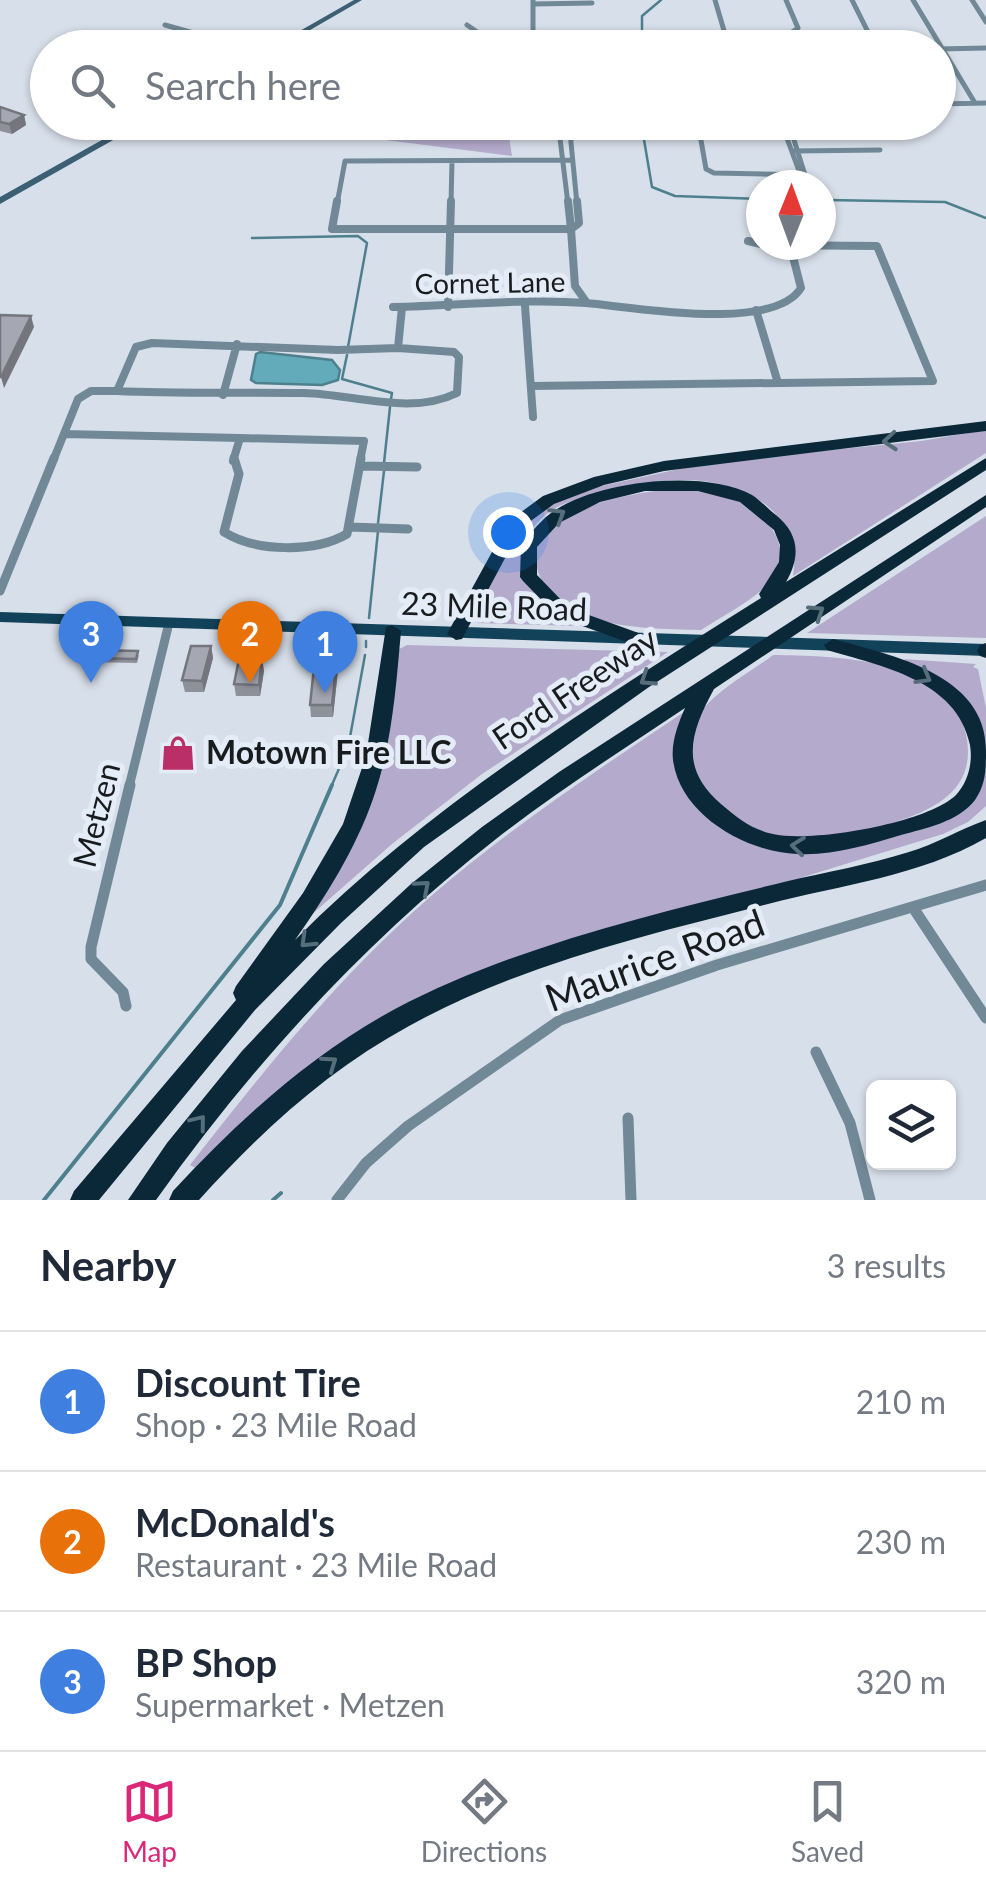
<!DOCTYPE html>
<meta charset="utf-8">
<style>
:root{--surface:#fff;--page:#f6f6f7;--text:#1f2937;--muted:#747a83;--line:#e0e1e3;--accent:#db2777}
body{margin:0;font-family:Lato,sans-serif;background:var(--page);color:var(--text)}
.controls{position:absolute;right:30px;bottom:30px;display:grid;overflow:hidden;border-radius:15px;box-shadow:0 2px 8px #0004}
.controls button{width:90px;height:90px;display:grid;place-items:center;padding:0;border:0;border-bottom:2px solid var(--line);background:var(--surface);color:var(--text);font:50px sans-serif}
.compass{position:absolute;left:746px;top:170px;width:90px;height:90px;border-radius:50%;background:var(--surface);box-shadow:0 2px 8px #0004;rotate:1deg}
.you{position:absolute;left:508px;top:532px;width:35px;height:35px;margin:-25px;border:8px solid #fff;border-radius:50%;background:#1a73e8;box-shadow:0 0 0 15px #1a73e833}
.badge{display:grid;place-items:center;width:65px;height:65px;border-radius:50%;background:var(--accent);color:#fff;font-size:32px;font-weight:700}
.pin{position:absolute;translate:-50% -82px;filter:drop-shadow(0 2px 5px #0008)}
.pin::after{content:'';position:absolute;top:52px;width:35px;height:30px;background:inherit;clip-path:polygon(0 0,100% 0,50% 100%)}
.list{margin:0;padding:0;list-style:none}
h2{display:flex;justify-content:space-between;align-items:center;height:130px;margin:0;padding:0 40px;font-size:42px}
h2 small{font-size:32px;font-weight:400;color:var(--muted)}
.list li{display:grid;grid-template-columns:65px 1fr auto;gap:30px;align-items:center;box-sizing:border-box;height:140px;padding:0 40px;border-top:2px solid var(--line)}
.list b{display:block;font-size:38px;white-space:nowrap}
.list p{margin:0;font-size:32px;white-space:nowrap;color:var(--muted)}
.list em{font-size:32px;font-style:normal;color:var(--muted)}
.icon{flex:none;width:55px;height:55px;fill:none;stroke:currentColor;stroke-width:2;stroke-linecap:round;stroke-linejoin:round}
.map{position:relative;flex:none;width:986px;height:1200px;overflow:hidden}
.search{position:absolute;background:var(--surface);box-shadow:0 2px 8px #0004;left:30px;right:30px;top:30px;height:110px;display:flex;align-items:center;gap:25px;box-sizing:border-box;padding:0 35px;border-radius:55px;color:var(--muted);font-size:38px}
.sheet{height:550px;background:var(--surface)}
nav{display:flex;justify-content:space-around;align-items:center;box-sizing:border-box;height:140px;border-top:2px solid var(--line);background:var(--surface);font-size:28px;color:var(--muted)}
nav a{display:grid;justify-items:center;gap:5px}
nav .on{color:var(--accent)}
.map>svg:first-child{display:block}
.green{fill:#b4abcc}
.water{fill:#63abbb;stroke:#4d808c;stroke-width:2.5}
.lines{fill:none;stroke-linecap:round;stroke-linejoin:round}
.stream-far1{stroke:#4d808c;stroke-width:2.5}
.stream{stroke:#4d808c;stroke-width:4}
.minor-far3{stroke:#718896;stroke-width:5}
.minor-far2{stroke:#718896;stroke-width:8}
.minor-far1{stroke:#718896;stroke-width:9}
.minor{stroke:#718896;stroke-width:11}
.secondary{fill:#3c5f73;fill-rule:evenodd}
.primary{fill:#124259;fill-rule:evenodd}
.motorway{fill:#0a2838;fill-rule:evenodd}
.wall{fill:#8e909a}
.shaded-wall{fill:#74757d}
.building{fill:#a5a7b3;stroke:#74757d;stroke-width:2.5}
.oneway{stroke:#566d7b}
.labels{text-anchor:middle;stroke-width:10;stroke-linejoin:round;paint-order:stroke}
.far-street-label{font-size:28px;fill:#191c1f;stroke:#e4ecf7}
.street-label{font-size:32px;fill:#191c1f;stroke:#e4ecf7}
.poi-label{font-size:32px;font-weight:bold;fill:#191c1f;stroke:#e4ecf7;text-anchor:start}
.near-street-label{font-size:38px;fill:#191c1f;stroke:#e4ecf7}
</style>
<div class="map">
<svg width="986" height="1200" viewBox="0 0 986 1200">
<rect width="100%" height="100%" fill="#d7dfea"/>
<path class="green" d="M250 123H507L512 156Z
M986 430V453L793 576C803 514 747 482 690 480 664 479 639 485 613 491 591 496 567 499 548 513 537 521 531 531 524 543 529 595 532 601 579 626L478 623 473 620 520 527 570 493 711 462 921 441Z
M689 488C704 491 721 493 735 499 769 513 799 554 767 585 749 603 722 616 701 630 667 629 627 629 594 619 574 612 548 597 540 577 510 507 645 490 689 488Z
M986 516V638L807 633Z
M407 645 668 652 482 774 392 844 310 916 338 867 397 650Z
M773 655C834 656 926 657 961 718 986 785 940 809 886 825 867 831 847 838 827 841 781 846 727 823 702 784 692 768 687 745 694 725 704 696 750 673 773 655Z
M904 659 976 664 973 667 978 669 986 708V752L982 733Z
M684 712 680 769 763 844 931 824 984 774 986 761V806L968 822 943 834 457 984 199 1170 190 1165C264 1070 339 976 430 897 510 828 597 770 684 712Z"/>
<path class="water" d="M260 352 332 360 340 370 338 380 322 385 256 383 251 380 256 354Z"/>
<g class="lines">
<path class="stream-far1" d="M642 29V16L661 0
M643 39 646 48
M641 122 652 187 675 196 761 199
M827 200 945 202 986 218
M252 238 358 236 367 243 348 347
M347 355 342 379 392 393 391 399
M384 463 390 407
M378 523 384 471
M369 618 378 531
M366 641V647
M331 787 348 748 365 655"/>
<path class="stream" d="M44 1200 280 905 332 785
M273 1200 281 1193"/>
<path class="minor-far3" d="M533 0V33
M715 0 725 34
M852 0 876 48
M913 0 975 103
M972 0 986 22
M533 4 592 3
M165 25 247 48
M467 25 483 36
M281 43 295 48
M457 48 483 36 507 33 789 34 798 28 786 0
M939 49 986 48
M938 104 986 103
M558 122 568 204
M569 122 577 204
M694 122 866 128
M781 122 799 171 805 175 789 124
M698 123 706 169 714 173 805 175 808 185
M794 151 880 150
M337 204 345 161 572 160
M451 204 452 161"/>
<path class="minor-far2" d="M337 201 332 229H571L575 286 587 303
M568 201 571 229 579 223 577 201
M748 241 761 244
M525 306 533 417
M393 307C456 306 523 298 586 303 633 307 773 333 801 288L790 245
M448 307 451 201
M756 310 778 383
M531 386 933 381 877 246 764 245
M117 391C180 394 241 392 304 393 353 394 411 416 457 393L459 357 454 352 398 348
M223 395 237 344
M64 434 240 438
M240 438 364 441 360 461
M53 461 78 399 91 391H117L136 347 152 343 338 350 398 348 402 307
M233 461 240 438"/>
<path class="minor-far1" d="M234 458 239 474 224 532C256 552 314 553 347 534L361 458
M360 466 417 467
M349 527 408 529
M0 591 54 458
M129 787 169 623"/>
<path class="minor" d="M914 909 986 1018
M126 1006 123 992 91 959V947L130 785
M816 1052 850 1123 870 1200
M628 1118 631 1200
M337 1200 366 1163 408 1126 560 1020 717 965 986 885"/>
<path class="secondary" d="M354 0H362L279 48H270Z
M134 122H145L0 204V197Z"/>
<path class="primary" d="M0 612 986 644V656L0 622Z"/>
<path class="motorway" d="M986 421V431L664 471 604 485 554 504 521 528 462 639 456 640 447 634 509 521 543 496 594 477 664 461Z
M986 458V470L649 687 424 847 341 923 255 1010 99 1200H70L74 1191 236 1000 233 993 236 986 303 893 343 824 366 756 386 627 392 625 401 631C396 687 392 745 373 799 355 850 326 896 295 940 429 805 601 699 761 598L759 594 779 562 780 545 774 530 740 502 698 491H645L600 502 559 523 537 547V575L566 605 575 610 644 635 647 640 638 646 563 619 554 613 523 581 520 577 521 546C528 536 537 525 546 517 588 481 703 468 752 495 760 500 768 509 776 515 799 534 801 556 786 582Z
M986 495V507L714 689C690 733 679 768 721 804 737 818 753 830 773 834 813 843 927 823 956 795 968 782 973 763 970 745 957 680 881 666 827 650L824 645 833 639C891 655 986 674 986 750 986 769 986 784 975 800 958 822 926 828 901 835 867 845 832 856 797 854 746 852 680 815 673 760 671 742 678 724 685 708 621 751 556 792 496 839 364 942 253 1064 156 1200H128L167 1143 242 1051 324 964 411 884 482 827 559 772Z
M986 643V658L980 656 977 651 980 645Z
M986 820V838C920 876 841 885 768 904 647 935 519 965 409 1026 328 1070 260 1132 199 1200H169L173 1191C238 1121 310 1055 395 1009 515 946 653 914 784 882 826 872 868 865 909 852 936 844 960 829 986 820Z"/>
</g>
<path class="wall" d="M0 107 24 115 26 125 12 134 0 131Z
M211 646 213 658 204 692H185L182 680Z
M139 655 137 663 92 662 91 658Z
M337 658 338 670 333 717H311L310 705Z
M262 659 264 671 260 696H236L234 684Z"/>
<path class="shaded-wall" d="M24 115 26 125 12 134 9 124Z
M31 316 34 327 4 388 1 377Z
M211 646 213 658 204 692 202 681Z
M337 658 338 670 333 717 332 705Z
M262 659 264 671 260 696 259 685Z"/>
<path class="building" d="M192 44 208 48H185Z
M0 107 24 115 9 124 0 122Z
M0 315 31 316 1 377H0Z
M191 646H211L202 681 182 680Z
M94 650 138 651 136 659 91 658Z
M315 658H337L332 705H310Z
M239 659H262L259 685 234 684Z"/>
<defs><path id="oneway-chevron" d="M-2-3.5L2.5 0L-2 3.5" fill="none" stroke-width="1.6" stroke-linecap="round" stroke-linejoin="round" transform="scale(2.5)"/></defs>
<g class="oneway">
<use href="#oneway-chevron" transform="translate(890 441) rotate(175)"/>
<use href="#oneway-chevron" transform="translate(558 515) rotate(-32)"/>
<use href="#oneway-chevron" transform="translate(817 612) rotate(-34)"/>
<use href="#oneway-chevron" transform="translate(924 677) rotate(30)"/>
<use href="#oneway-chevron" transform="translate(647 679) rotate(147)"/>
<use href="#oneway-chevron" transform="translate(798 846) rotate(-174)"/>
<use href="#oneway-chevron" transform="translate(423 887) rotate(-41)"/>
<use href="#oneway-chevron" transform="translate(307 941) rotate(136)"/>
<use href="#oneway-chevron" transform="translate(330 1063) rotate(-35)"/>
<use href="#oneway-chevron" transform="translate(199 1122) rotate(-51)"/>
</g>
<defs>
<symbol id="shop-bare" viewBox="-9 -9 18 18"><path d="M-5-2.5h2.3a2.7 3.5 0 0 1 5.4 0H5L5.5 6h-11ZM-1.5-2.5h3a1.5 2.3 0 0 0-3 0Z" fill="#ba2f68" stroke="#e4ecf7" stroke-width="2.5" paint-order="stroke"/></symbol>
</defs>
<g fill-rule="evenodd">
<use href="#shop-bare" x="153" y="728" width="50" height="50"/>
</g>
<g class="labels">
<g class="far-street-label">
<text transform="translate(490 283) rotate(-1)" y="10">Cornet Lane</text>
</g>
<g class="street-label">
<text transform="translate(494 607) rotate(2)" y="11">23 Mile Road</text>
<text transform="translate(575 689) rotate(-34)" y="11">Ford Freeway</text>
<text transform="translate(97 815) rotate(-76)" y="11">Metzen</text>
</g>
<g class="poi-label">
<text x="206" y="764">Motown Fire LLC</text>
</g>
<g class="near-street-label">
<text transform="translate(655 961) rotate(-20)" y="13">Maurice Road</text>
</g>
</g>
</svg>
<div class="controls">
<button><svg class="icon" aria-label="layers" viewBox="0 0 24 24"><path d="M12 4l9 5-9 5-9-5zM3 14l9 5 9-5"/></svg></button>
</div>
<svg class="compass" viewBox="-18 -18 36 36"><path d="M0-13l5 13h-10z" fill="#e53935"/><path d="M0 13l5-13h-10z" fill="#747a83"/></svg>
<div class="you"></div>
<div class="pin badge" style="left:325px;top:693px;background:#3f7fe0">1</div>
<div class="pin badge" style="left:250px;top:683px;background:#e8710a">2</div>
<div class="pin badge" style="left:91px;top:683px;background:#3f7fe0">3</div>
<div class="search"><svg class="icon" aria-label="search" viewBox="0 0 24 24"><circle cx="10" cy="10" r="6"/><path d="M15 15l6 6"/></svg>Search here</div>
</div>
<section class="sheet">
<h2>Nearby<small>3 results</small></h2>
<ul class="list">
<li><span class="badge" style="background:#3f7fe0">1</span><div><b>Discount Tire</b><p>Shop · 23 Mile Road</p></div><em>210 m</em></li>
<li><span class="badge" style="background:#e8710a">2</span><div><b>McDonald's</b><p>Restaurant · 23 Mile Road</p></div><em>230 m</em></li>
<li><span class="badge" style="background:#3f7fe0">3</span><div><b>BP Shop</b><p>Supermarket · Metzen</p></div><em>320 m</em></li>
</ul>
</section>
<nav>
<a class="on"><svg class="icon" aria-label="map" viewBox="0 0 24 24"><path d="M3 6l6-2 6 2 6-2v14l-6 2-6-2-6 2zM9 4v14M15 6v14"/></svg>Map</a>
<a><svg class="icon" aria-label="directions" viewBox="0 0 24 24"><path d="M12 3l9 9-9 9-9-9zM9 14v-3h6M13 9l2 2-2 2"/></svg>Directions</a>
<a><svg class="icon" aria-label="saved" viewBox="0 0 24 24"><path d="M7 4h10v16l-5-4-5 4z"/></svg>Saved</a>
</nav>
